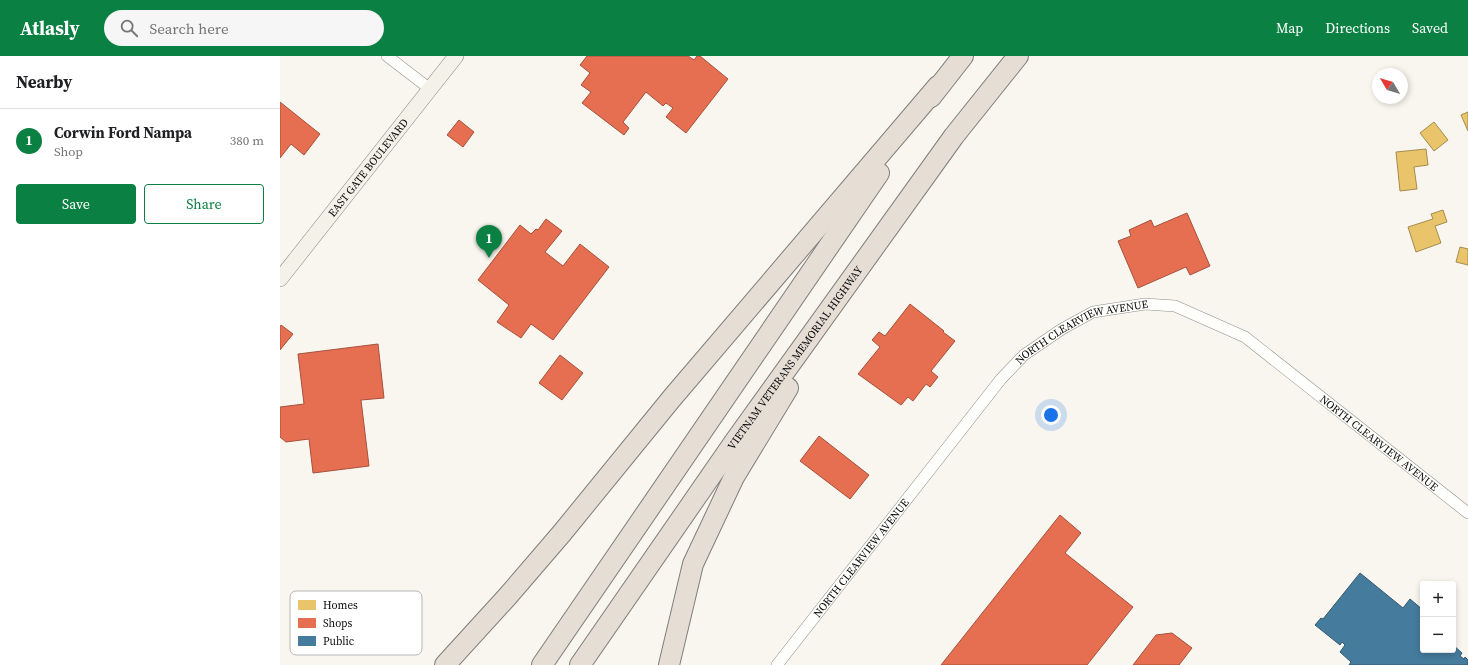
<!DOCTYPE html>
<meta charset="utf-8">
<style>
:root{--surface:#fff;--page:#f6f6f6;--text:#202124;--muted:#757577;--line:#e0e0e0;--accent:#0b8043}
body{margin:0;font-family:"Source Serif 4",serif;background:var(--page);color:var(--text)}
.controls{position:absolute;right:12px;bottom:12px;display:grid;overflow:hidden;border-radius:4px;box-shadow:0 2px 6px #0003}
.controls button{width:36px;height:36px;display:grid;place-items:center;padding:0;border:0;border-bottom:1px solid var(--line);background:var(--surface);color:var(--text);font:20px sans-serif}
.compass{position:absolute;left:1092px;top:12px;width:36px;height:36px;border-radius:50%;background:var(--surface);box-shadow:0 2px 6px #0003;rotate:308deg}
.you{position:absolute;left:771px;top:359px;width:14px;height:14px;margin:-10px;border:3px solid #fff;border-radius:50%;background:#1a73e8;box-shadow:0 0 0 6px #1a73e833}
.badge{display:grid;place-items:center;width:26px;height:26px;border-radius:50%;background:var(--accent);color:#fff;font-size:13px;font-weight:700}
.pin{position:absolute;translate:-50% -33px;filter:drop-shadow(0 1px 2px #0008)}
.pin::after{content:'';position:absolute;top:21px;width:14px;height:12px;background:inherit;clip-path:polygon(0 0,100% 0,50% 100%)}
.list{margin:0;padding:0;list-style:none}
h2{display:flex;justify-content:space-between;align-items:center;height:52px;margin:0;padding:0 16px;font-size:17px}
h2 small{font-size:13px;font-weight:400;color:var(--muted)}
.list li{display:grid;grid-template-columns:26px 1fr auto;gap:12px;align-items:center;box-sizing:border-box;height:64px;padding:0 16px;border-top:1px solid var(--line)}
.list b{display:block;font-size:15px;white-space:nowrap}
.list p{margin:0;font-size:13px;white-space:nowrap;color:var(--muted)}
.list em{font-size:13px;font-style:normal;color:var(--muted)}
.actions{display:flex;gap:8px;padding:12px 16px}
.actions a{flex:1;padding:9px 0;border:1px solid var(--accent);border-radius:4px;text-align:center;font-size:14px;color:var(--accent)}
.actions .main{background:var(--accent);color:#fff}
.icon{flex:none;width:22px;height:22px;fill:none;stroke:currentColor;stroke-width:2;stroke-linecap:round;stroke-linejoin:round}
.map{position:relative;flex:none;width:1188px;height:609px;overflow:hidden}
header{display:flex;align-items:center;gap:24px;box-sizing:border-box;height:56px;padding:0 20px;background:var(--accent);color:#fff}
header strong{font-size:19px}
nav{display:flex;gap:22px;margin-inline-start:auto;font-size:14px}
.search{width:280px;height:36px;background:var(--page);display:flex;align-items:center;gap:10px;box-sizing:border-box;padding:0 14px;border-radius:22px;color:var(--muted);font-size:15px}
main{display:flex}
aside{flex:1;background:var(--surface)}
.map>svg:first-child{display:block}
.homes{fill:#e9c46a;stroke:#a68c4d}
.shops{fill:#e76f51;stroke:#a5513c}
.public{fill:#457b9d;stroke:#335971}
.lines{fill:none;stroke-linecap:round;stroke-linejoin:round}
.street-casing{stroke:#91908d;stroke-width:12}
.secondary-casing{stroke:#888783;stroke-width:16}
.highway-casing{stroke:#7e7e7a;stroke-width:22}
.street{stroke:#fefefc;stroke-width:11}
.secondary{stroke:#f3f1e8;stroke-width:15}
.highway{stroke:#e6ddd5;stroke-width:20}
.labels{text-anchor:middle;stroke-width:4;stroke-linejoin:round;paint-order:stroke}
.street-label{font-size:11px;fill:#0a0a0a;stroke:#fff}
.key{fill:#fff;stroke:#b6b6b6;stroke-width:1}
.key-label{font-size:11px;fill:#0a0a0a}
</style>
<header>
<strong>Atlasly</strong>
<div class="search"><svg class="icon" aria-label="search" viewBox="0 0 24 24"><circle cx="10" cy="10" r="6"/><path d="M15 15l6 6"/></svg>Search here</div>
<nav><a>Map</a><a>Directions</a><a>Saved</a></nav>
</header>
<main>
<aside>
<h2>Nearby<small></small></h2>
<ul class="list">
<li><span class="badge">1</span><div><b>Corwin Ford Nampa</b><p>Shop</p></div><em>380 m</em></li>
</ul>
<div class="actions"><a class="main">Save</a><a>Share</a></div>
</aside>
<div class="map">
<svg width="1188" height="609" viewBox="0 0 1188 609">
<rect width="100%" height="100%" fill="#f8f6ee"/>
<path class="homes" d="M1188 56V75L1181 59Z
M1154 66 1168 84 1154 95 1140 77Z
M1146 93 1148 109 1134 111 1137 133 1120 135 1116 96Z
M1163 154 1167 166 1155 170 1161 187 1136 196 1128 171 1153 163 1151 158Z
M1180 191 1188 193V209L1176 206Z"/>
<path class="shops" d="M307 0H408L414 4 417 0H420L448 23 406 77 386 61 393 52 386 47 383 50 366 36 343 66 349 72 344 79 302 47 311 36 301 29 310 17 300 9Z
M0 46 40 78 24 99 11 88 0 102Z
M179 64 194 76 183 91 167 79Z
M907 157 930 210 910 219 906 211 858 232 838 185 851 180 849 174 871 164 874 171Z
M266 163 282 175 265 196 283 210 300 188 329 211 273 284 251 268 241 282 217 266 229 249 198 224 240 169 251 178 256 173 258 174Z
M630 248 664 275 663 276 675 285 651 315 658 321 650 331 646 328 633 345 628 341 621 349 578 318 600 291 592 284 599 276 605 280Z
M1 269 13 278 0 294V271Z
M98 288 104 342 81 344 89 410 33 417 29 383 6 386 0 381V351L24 348 18 298Z
M280 299 303 317 282 344 259 327Z
M539 380 589 419 570 443 520 405Z
M780 459 801 477 785 497 853 551 807 609H661Z
M892 577 912 592 899 609H853L876 579Z"/>
<path class="public" d="M1080 517 1123 552 1130 543 1143 554V594H1173V589L1182 597 1180 600 1184 603 1185 601 1188 604V609H1069L1071 606 1060 596 1065 589 1062 586 1060 589 1035 569 1041 562 1043 563Z"/>
<g class="lines">
<defs>
<g id="street">
<path d="M107 0 150 33"/>
<path id="s1" d="M497 609 721 323 744 299 782 273 813 256 865 248 895 250 965 281 1188 457"/>
</g>
<g id="secondary">
<path id="s2" d="M0 223 176 0"/>
</g>
<g id="highway">
<path d="M651 41 683 0"/>
<path d="M165 609 227 541 282 477 392 342 658 30"/>
<path d="M262 609 599 117"/>
<path id="s3" d="M300 609 455 385 674 80 738 0"/>
<path d="M389 609 413 508 454 421 508 332"/>
</g>
</defs>
<use href="#street" class="street-casing"/>
<use href="#secondary" class="secondary-casing"/>
<use href="#highway" class="highway-casing"/>
<use href="#street" class="street"/>
<use href="#secondary" class="secondary"/>
<use href="#highway" class="highway"/>
</g>
<g class="labels">
<g class="street-label">
<text dy="4" stroke="none"><textPath href="#s2" startOffset="142">EAST GATE BOULEVARD</textPath></text>
<text dy="4" stroke="none"><textPath href="#s1" startOffset="460">NORTH CLEARVIEW AVENUE</textPath></text>
<text dy="4" stroke="none"><textPath href="#s3" startOffset="375">VIETNAM VETERANS MEMORIAL HIGHWAY</textPath></text>
<text dy="4" stroke="none"><textPath href="#s1" startOffset="808">NORTH CLEARVIEW AVENUE</textPath></text>
<text dy="4" stroke="none"><textPath href="#s1" startOffset="136">NORTH CLEARVIEW AVENUE</textPath></text>
</g>
</g>
<rect x="10" y="535" width="132" height="64" rx="6" class="key"/>
<rect x="18" y="544" width="18" height="10" fill="#e9c46a"/>
<rect x="18" y="562" width="18" height="10" fill="#e76f51"/>
<rect x="18" y="580" width="18" height="10" fill="#457b9d"/>
<g class="key-label">
<text x="43" y="553">Homes</text>
<text x="43" y="571">Shops</text>
<text x="43" y="589">Public</text>
</g>
</svg>
<div class="controls">
<button>+</button>
<button>−</button>
</div>
<svg class="compass" viewBox="-18 -18 36 36"><path d="M0-13l5 13h-10z" fill="#e53935"/><path d="M0 13l5-13h-10z" fill="#757577"/></svg>
<div class="you"></div>
<div class="pin badge" style="left:209px;top:202px">1</div>
</div>
</main>
